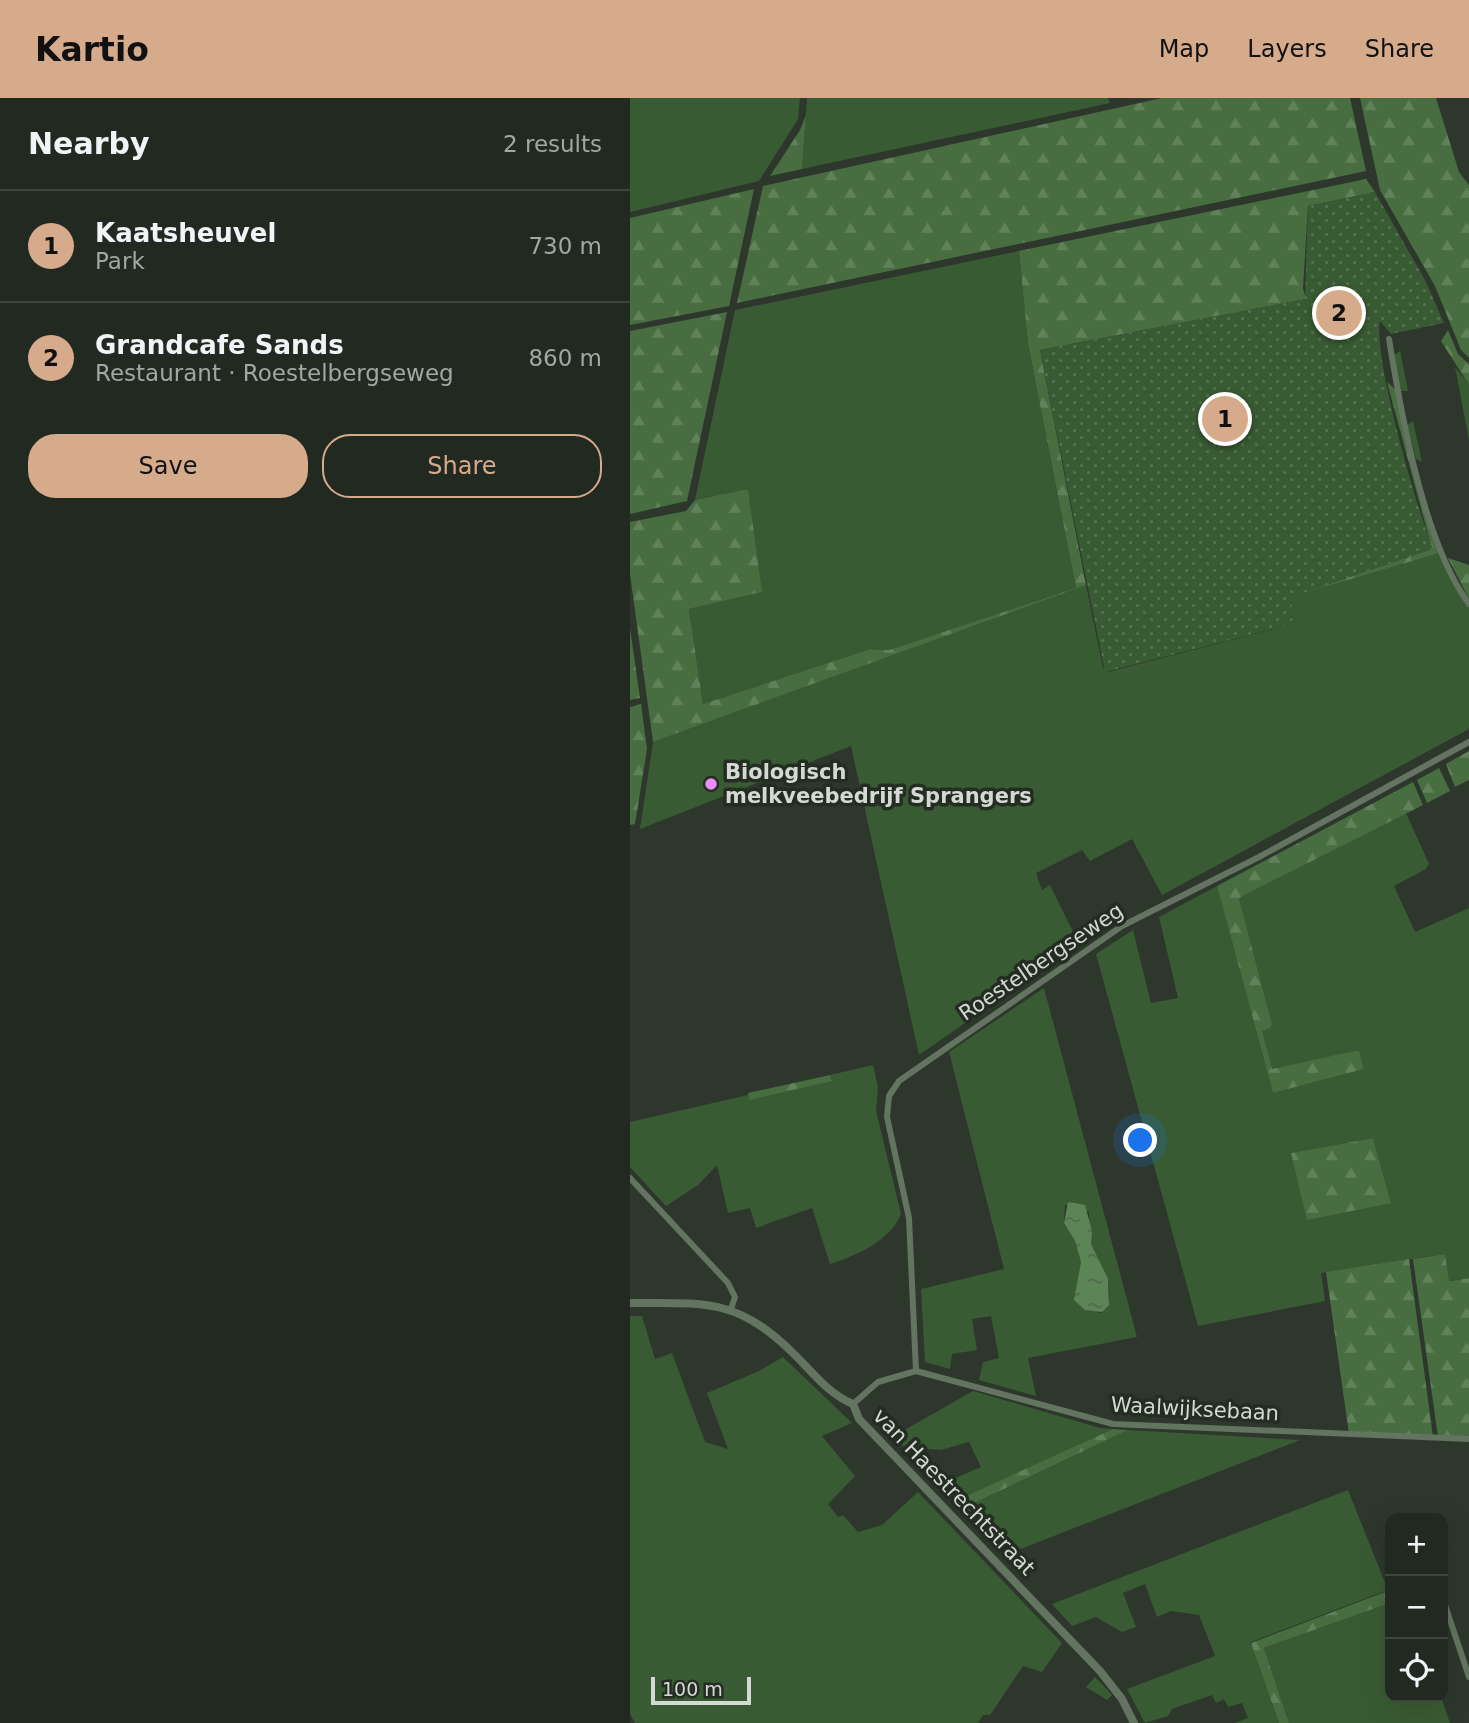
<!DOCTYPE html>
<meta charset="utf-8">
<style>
:root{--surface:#222921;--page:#2a312a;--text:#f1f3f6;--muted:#a2a6a5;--line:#3f453f;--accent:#d6ab8b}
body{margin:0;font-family:"DejaVu Sans",sans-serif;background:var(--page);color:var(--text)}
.controls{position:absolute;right:21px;bottom:21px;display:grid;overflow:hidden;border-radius:14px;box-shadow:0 7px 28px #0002}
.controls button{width:63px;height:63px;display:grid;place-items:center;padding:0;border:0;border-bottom:2px solid var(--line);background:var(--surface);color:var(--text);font:35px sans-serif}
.scale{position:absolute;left:21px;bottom:18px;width:100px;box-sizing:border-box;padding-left:7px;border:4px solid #d4dad3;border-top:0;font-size:19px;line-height:24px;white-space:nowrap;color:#d4dad3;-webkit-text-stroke:5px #242d22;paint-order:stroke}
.you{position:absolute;left:511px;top:1043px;width:24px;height:24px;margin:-18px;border:5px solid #fff;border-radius:50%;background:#1a73e8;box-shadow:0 0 0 10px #1a73e833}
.badge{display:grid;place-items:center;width:46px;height:46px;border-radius:50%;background:var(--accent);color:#111;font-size:23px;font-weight:700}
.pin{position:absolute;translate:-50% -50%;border:4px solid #fff;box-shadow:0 2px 7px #0006}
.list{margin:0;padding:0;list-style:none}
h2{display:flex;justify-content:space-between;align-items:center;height:91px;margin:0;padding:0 28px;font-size:30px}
h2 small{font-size:23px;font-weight:400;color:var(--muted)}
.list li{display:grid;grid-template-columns:46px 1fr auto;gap:21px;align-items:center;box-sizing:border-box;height:112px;padding:0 28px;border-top:2px solid var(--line)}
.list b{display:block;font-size:26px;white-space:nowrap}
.list p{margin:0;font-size:23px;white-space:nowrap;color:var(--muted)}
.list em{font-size:23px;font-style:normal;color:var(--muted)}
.actions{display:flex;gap:14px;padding:21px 28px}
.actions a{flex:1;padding:16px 0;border:2px solid var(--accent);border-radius:28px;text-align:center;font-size:24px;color:var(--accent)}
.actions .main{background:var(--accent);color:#111}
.icon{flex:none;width:38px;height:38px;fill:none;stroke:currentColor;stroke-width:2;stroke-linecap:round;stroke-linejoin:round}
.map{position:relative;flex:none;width:839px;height:1625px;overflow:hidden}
header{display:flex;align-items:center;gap:42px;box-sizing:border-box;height:98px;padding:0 35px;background:var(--accent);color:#111}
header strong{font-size:33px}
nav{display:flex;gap:38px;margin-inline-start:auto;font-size:24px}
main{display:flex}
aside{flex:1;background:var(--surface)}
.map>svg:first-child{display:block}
.green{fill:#395b33;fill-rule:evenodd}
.forest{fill:url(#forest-firs)}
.park{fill:url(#park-dots)}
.water{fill:url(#water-ripples)}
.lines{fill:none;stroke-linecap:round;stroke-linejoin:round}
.minor{stroke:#637460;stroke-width:6}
.tertiary{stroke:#637460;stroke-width:8}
.poi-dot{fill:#ea8dfd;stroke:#242d22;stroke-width:2.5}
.labels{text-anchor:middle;stroke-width:7;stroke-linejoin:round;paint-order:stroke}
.poi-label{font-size:21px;font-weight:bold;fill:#d4dad3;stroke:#242d22;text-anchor:start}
.street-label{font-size:21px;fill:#d4dad3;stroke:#242d22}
</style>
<header>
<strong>Kartio</strong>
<nav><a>Map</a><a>Layers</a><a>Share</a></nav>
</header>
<main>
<aside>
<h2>Nearby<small>2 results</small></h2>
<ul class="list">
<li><span class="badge">1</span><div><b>Kaatsheuvel</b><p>Park</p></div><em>730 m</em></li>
<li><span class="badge">2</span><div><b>Grandcafe Sands</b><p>Restaurant · Roestelbergseweg</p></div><em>860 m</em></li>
</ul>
<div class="actions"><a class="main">Save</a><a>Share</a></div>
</aside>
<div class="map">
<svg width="839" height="1625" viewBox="0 0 839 1625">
<defs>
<pattern id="forest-firs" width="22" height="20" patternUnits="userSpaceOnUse" patternTransform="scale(1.75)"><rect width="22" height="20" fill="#476d40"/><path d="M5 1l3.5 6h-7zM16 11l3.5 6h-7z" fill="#61815b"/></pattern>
<pattern id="park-dots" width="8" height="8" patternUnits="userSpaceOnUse" patternTransform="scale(1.75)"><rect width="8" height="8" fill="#395b33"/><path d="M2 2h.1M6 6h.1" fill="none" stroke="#557250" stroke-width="1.8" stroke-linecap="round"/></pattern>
<pattern id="water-ripples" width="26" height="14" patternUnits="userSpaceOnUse" patternTransform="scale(1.75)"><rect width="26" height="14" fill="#5d8456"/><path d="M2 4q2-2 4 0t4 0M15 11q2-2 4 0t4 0" fill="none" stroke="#51694d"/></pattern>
</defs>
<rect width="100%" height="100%" fill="#2d372c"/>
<path class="green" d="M0 0H170L168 21 129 83 0 114Z
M177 0H478L480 5 172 71Z
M389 153 398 246 446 490 456 487 473 570 478 574 663 526 660 499 810 455 839 509V631L532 797 502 741 460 763 452 752 406 775 412 792 420 787 449 846 289 957 221 648 10 731 23 644 425 498 259 552 240 551 73 606 59 511 131 494 118 391 65 402 105 212Z
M770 253 778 293H770L764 257Z
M825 269 839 287V342Z
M783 323 792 364 786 361 777 327Z
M776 715 799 766 796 771 764 788 785 834 839 810V1180L818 1183 815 1156 691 1175 695 1203 568 1228 466 856 503 832 521 905 548 900 529 819 587 788 643 995 734 971 729 952 642 972 631 933 642 926 609 800ZM743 1040 761 1105 661 1055Z
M414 890 507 1239 398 1260 406 1298 349 1282 353 1264 369 1260 361 1218 342 1221 347 1252 322 1256 320 1271 295 1264 291 1191 374 1171 319 954ZM435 1107 459 1114C459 1122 460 1147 463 1153 473 1169 489 1197 472 1214L468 1215 450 1180 451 1164 445 1143 434 1125Z
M243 967 248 989 246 1013 271 1116C260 1143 226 1158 200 1166L182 1110 126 1130 120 1110 98 1115 87 1067 68 1087 36 1108 0 1069V1024L118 997 119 1001 202 982 200 977Z
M0 1218H12L25 1261 42 1255 75 1344 98 1351 77 1295 129 1273 153 1259 222 1325 192 1338 225 1378 198 1406 208 1419 213 1417 228 1434 252 1427 288 1394 432 1545 412 1574 393 1568 360 1617H353L348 1625H5L0 1616Z
M343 1293 470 1330 483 1331 332 1401 316 1384 351 1369 339 1344 311 1352 274 1349 264 1338Z
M498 1332 670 1342 375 1457 332 1411Z
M718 1392 758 1492 621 1544 649 1625H605L618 1620 612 1605 598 1609 594 1601 586 1605 582 1597 542 1611 538 1618 515 1625 497 1591 585 1558 569 1517 541 1513 527 1519 515 1486 493 1495 506 1529 492 1534 466 1519 442 1528 422 1506Z
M760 1505V1599H811L820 1625H659L634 1550Z
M465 1579 482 1597 477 1602 456 1589Z"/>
<path class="forest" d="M532 0H720L736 73 107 205 133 88Z
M730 0H806L829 74 839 87V260L831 252 805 188 750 92Z
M176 17 172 71 140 78 170 32Z
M736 81 745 94 678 108 673 190 676 201 410 252 456 487 23 644 0 476V424L56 413 65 402 118 391 132 494 59 511 73 606 240 551 259 552 446 490 398 246 389 153Z
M124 91 99 208 0 227V120Z
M97 214 57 403 0 416V233Z
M818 232 828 256 839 266V287L811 243Z
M757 284 765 291 810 455 660 499 802 451Z
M818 460 839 467V501Z
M0 530 10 600 0 602Z
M11 606 17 651 5 726 0 727V609Z
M839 653V682L825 689 816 666Z
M809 670 820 693 797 705 787 682Z
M783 684 793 707 609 800 642 926 640 930 632 933 642 971 729 952 734 971 643 995 587 788Z
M200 977 202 983 119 1002 118 995Z
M743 1040 761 1105 677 1122 661 1055Z
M815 1156 819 1183 839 1180V1340L808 1339 783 1161Z
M779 1161 803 1339 719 1336 696 1174Z
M483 1331 498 1332 332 1411 309 1387 316 1384 332 1400Z
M760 1492V1505L634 1550 659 1625H649L621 1545Z"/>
<path class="park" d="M745 94 795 182 814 225 761 236 750 223C743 260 787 411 803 451L661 499 663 526 475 574 410 252 675 201 678 108Z"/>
<path class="water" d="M438 1104 455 1107 462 1133 461 1146 478 1181 479 1207 472 1214 455 1212 444 1202 451 1164 445 1143 434 1125Z"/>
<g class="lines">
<path class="minor" d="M759 241C771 316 794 445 839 506
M0 1080 98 1185 105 1199 101 1211
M286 1273 279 1120 257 1019 259 998 269 983 492 828 629 759 839 644
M223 1306 248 1284 286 1273 483 1326 839 1341
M813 1501 839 1579"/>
<path class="tertiary" d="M0 1205C77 1205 108 1200 166 1258 184 1276 199 1296 223 1306L229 1321 470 1573 492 1601 504 1625"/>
</g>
<circle class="poi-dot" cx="81" cy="686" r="7"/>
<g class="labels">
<g class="poi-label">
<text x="95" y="681">Biologisch<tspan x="95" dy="24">melkveebedrijf Sprangers</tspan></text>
</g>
<g class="street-label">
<text transform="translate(411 864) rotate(-34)" y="7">Roestelbergseweg</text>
<text transform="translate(565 1311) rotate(3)" y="7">Waalwijksebaan</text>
<text transform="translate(324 1394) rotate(46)" y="7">van Haestrechtstraat</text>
</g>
</g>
</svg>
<div class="controls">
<button>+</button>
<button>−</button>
<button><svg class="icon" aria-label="locate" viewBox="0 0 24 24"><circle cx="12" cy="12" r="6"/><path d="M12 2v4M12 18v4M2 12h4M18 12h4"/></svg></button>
</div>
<div class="scale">100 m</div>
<div class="you"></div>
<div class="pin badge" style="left:595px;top:321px">1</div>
<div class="pin badge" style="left:709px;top:215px">2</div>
</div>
</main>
